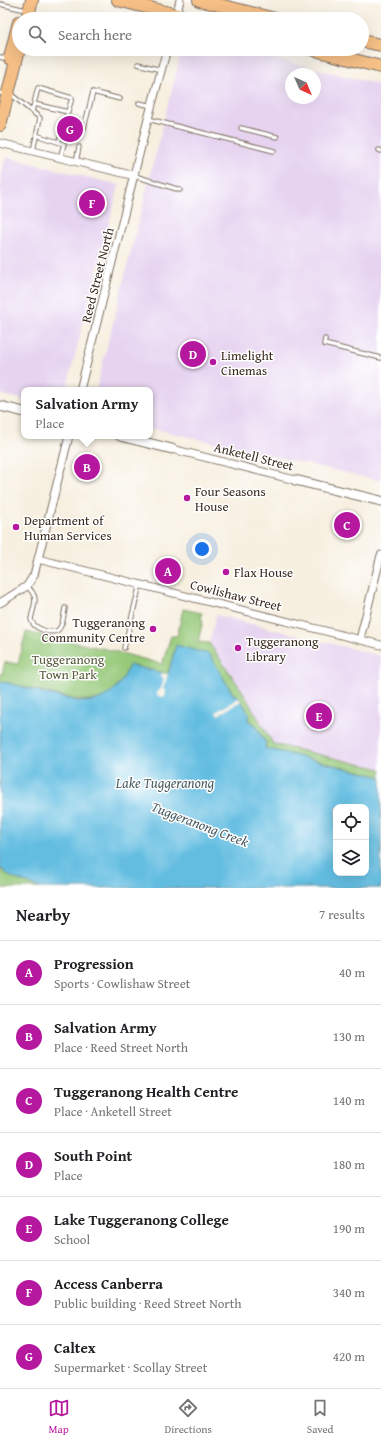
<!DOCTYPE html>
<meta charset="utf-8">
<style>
:root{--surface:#fff;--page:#f6f6f6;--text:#202124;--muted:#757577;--line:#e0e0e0;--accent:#b5179e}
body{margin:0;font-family:"Gentium Book Plus",serif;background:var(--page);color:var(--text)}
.controls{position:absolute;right:12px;bottom:12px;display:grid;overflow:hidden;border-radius:8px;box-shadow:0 4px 16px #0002}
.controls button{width:36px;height:36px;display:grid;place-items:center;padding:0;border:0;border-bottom:1px solid var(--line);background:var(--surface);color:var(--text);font:20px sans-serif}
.compass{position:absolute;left:285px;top:68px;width:36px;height:36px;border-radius:50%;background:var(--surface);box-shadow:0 4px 16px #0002;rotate:136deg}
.you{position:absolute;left:202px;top:549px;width:14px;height:14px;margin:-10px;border:3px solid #fff;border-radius:50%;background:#1a73e8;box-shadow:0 0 0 6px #1a73e833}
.badge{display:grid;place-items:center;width:26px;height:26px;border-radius:50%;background:var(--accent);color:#fff;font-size:13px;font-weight:700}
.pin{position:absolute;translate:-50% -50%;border:2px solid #fff;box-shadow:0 1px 4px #0006}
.popup{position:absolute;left:21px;top:387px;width:132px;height:52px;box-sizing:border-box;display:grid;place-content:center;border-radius:8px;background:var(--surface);filter:drop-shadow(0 1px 3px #0005);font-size:13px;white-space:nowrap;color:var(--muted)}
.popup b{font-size:15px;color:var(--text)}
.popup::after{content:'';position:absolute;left:50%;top:100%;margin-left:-8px;border:8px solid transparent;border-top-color:var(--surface)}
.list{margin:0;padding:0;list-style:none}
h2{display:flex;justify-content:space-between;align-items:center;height:52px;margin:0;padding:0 16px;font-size:17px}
h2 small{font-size:13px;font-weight:400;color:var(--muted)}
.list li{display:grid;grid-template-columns:26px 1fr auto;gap:12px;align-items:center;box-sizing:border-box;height:64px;padding:0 16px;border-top:1px solid var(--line)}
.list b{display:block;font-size:15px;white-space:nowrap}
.list p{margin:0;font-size:13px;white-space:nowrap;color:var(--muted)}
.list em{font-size:13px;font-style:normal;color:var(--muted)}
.icon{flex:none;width:22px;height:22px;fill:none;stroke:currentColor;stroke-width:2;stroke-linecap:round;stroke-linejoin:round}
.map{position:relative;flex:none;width:381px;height:888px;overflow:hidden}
.search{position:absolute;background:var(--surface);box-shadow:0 4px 16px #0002;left:12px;right:12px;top:12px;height:44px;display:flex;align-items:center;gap:10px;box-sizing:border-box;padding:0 14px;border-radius:22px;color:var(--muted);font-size:15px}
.sheet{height:500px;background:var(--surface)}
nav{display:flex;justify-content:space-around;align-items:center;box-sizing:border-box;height:56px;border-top:1px solid var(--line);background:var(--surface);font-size:11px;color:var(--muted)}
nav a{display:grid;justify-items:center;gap:2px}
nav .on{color:var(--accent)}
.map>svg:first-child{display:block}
.built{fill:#e6d3f0;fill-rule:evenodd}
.green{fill:#97c97a;stroke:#697a4c}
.water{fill:#64bde1;stroke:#507480;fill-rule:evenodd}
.pier{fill:#f7efdf}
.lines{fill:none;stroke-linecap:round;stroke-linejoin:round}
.service-casing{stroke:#7d6f62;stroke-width:5.5}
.minor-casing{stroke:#7d6f62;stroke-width:9}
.tertiary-casing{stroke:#7d6f62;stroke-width:11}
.primary-casing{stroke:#7d6f62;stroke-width:14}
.service{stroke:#fff;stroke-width:3.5}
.minor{stroke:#fff;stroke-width:7}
.tertiary{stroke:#fff;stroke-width:9}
.primary{stroke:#f5bf86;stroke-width:12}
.poi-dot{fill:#b5179e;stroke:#fff;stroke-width:1.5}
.labels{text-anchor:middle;stroke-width:3;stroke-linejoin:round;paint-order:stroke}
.street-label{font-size:13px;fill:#3b2a1e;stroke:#fff}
.poi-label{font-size:13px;fill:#3b2a1e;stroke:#fff;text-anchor:start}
.park-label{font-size:13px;fill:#575a3a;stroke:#fff}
.water-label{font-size:14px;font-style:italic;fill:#495d62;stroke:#fff}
</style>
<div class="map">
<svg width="381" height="888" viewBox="0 0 381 888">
<rect width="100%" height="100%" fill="#fff"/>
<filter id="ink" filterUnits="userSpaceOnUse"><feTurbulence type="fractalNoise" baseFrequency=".025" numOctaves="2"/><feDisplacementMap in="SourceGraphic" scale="8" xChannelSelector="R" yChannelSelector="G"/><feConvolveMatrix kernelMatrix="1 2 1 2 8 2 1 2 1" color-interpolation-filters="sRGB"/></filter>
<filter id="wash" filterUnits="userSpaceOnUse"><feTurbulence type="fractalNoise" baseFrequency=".012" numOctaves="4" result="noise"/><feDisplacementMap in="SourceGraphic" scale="16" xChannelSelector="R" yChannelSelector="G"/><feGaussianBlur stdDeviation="0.9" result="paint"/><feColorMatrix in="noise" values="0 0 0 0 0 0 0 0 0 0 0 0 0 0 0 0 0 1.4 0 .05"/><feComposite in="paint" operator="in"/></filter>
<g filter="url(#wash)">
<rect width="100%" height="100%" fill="#f7efdf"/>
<path class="built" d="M182 49H235L381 85V481L150 428V390H96ZM291 74H315V98H291Z
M6 157 119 185 66 390H24V400L0 394V180Z
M216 615 381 656V769L273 744 241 689 209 643Z"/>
<path class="green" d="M183 609 202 613 201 619 203 620 198 642 209 643 241 689 273 744 381 769V777L265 748 266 742 254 723H251L249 721 248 718 250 715 238 696 233 694 209 654 176 646 168 674 161 673 126 674C109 711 79 701 48 693 32 689 16 685 0 681V674H2L5 662 18 664 26 632 110 650 162 664 171 636H177Z
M0 868 11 877 40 888H0Z"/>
<path class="water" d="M176 645 209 654 233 694 238 696 250 715 248 718 249 721 251 723H254L266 743 265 748 381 777V888H40L11 877 0 868V681C16 685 32 689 48 694 58 696 68 699 78 701 103 705 122 687 129 665L168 674ZM336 807H366V873H336Z"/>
<path class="pier" d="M161 673 168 674 163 689 166 692 165 696 163 697 159 696 157 694 158 690 161 689 164 679 160 677Z
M239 698 241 701 218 715 216 712Z"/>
</g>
<g filter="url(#ink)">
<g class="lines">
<defs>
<path id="service" d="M0 4 26 10
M0 57 7 59
M138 64 161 70
M0 93 13 96 40 118 33 151
M139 103 152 106
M34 104 68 112
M32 111 38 88 72 98 59 141
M148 119 274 151
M84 128 93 92 120 99
M241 128 277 137
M36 135 64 144 60 158
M379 150 381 151
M76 162 79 147
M135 176 180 190
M325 339 324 344 381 358
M27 586C40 599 34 603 31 619 32 628 51 635 58 630 63 626 64 614 65 608
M124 648 140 584"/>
<path id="minor" d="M176 17 180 0
M0 143 135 176
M80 390 148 119 167 49
M172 449 295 480
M38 559 381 645
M0 603 27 586 34 575 69 436
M360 639 381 555"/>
<path id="tertiary" d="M0 406 24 412
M120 436 172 449
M295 480 381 501"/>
<path id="primary" d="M118 0 193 19
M199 0 275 19
M27 19 32 0
M362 41 381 45
M311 49 381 67
M10 58 19 22
M0 125 19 49"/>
</defs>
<use href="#service" class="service-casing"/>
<use href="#minor" class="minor-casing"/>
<use href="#tertiary" class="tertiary-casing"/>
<use href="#primary" class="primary-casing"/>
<use href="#service" class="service"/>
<use href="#minor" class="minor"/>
<use href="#tertiary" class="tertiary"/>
<use href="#primary" class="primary"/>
</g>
</g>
<g class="poi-dot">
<circle cx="213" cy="362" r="4"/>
<circle cx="187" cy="498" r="4"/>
<circle cx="16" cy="527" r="4"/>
<circle cx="226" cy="572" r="4"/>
<circle cx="153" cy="629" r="4"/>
<circle cx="238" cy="648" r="4"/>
</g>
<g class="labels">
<g class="street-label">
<text transform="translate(97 275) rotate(-76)" y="5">Reed Street North</text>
<text transform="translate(254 456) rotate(14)" y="5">Anketell Street</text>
<text transform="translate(236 595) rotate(14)" y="5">Cowlishaw Street</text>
</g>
<g class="poi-label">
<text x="221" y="360">Limelight<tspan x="221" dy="15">Cinemas</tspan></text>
<text x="195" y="496">Four Seasons<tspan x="195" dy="15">House</tspan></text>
<text x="24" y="525">Department of<tspan x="24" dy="15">Human Services</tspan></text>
<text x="234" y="577">Flax House</text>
<text x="145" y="627" text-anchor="end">Tuggeranong<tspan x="145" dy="15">Community Centre</tspan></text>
<text x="246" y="646">Tuggeranong<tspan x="246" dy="15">Library</tspan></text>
</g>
<g class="park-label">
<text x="68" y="664">Tuggeranong<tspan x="68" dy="15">Town Park</tspan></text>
</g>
<g class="water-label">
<text x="165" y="788">Lake Tuggeranong</text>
<text transform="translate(200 824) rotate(21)" y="5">Tuggeranong Creek</text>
</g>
</g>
</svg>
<div class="controls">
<button><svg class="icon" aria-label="locate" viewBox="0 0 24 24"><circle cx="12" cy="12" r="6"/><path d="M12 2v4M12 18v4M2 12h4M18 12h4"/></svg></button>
<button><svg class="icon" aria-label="layers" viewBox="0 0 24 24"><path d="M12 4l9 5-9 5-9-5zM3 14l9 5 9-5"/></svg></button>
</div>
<svg class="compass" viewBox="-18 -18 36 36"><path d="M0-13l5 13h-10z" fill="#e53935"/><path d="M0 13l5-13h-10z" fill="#757577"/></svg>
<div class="you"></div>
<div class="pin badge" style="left:168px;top:571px">A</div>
<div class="pin badge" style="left:87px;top:467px">B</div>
<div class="popup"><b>Salvation Army</b>Place</div>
<div class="pin badge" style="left:347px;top:525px">C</div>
<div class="pin badge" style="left:193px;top:354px">D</div>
<div class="pin badge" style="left:319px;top:716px">E</div>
<div class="pin badge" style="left:92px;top:203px">F</div>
<div class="pin badge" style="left:70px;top:129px">G</div>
<div class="search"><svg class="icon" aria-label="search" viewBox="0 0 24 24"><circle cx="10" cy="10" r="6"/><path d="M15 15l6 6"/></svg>Search here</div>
</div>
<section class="sheet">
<h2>Nearby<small>7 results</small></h2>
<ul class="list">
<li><span class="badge">A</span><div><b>Progression</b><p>Sports · Cowlishaw Street</p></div><em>40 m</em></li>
<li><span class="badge">B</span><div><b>Salvation Army</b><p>Place · Reed Street North</p></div><em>130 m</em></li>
<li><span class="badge">C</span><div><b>Tuggeranong Health Centre</b><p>Place · Anketell Street</p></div><em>140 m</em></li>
<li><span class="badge">D</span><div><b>South Point</b><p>Place</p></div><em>180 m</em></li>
<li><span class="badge">E</span><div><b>Lake Tuggeranong College</b><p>School</p></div><em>190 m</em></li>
<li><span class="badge">F</span><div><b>Access Canberra</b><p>Public building · Reed Street North</p></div><em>340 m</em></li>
<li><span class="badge">G</span><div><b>Caltex</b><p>Supermarket · Scollay Street</p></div><em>420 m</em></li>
</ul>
</section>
<nav>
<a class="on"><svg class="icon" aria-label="map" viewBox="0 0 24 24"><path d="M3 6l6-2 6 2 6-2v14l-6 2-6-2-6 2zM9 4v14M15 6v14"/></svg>Map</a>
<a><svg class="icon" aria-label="directions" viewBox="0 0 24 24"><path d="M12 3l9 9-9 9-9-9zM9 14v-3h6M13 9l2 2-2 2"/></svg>Directions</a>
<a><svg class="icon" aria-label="saved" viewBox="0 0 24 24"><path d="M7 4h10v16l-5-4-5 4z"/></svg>Saved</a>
</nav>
